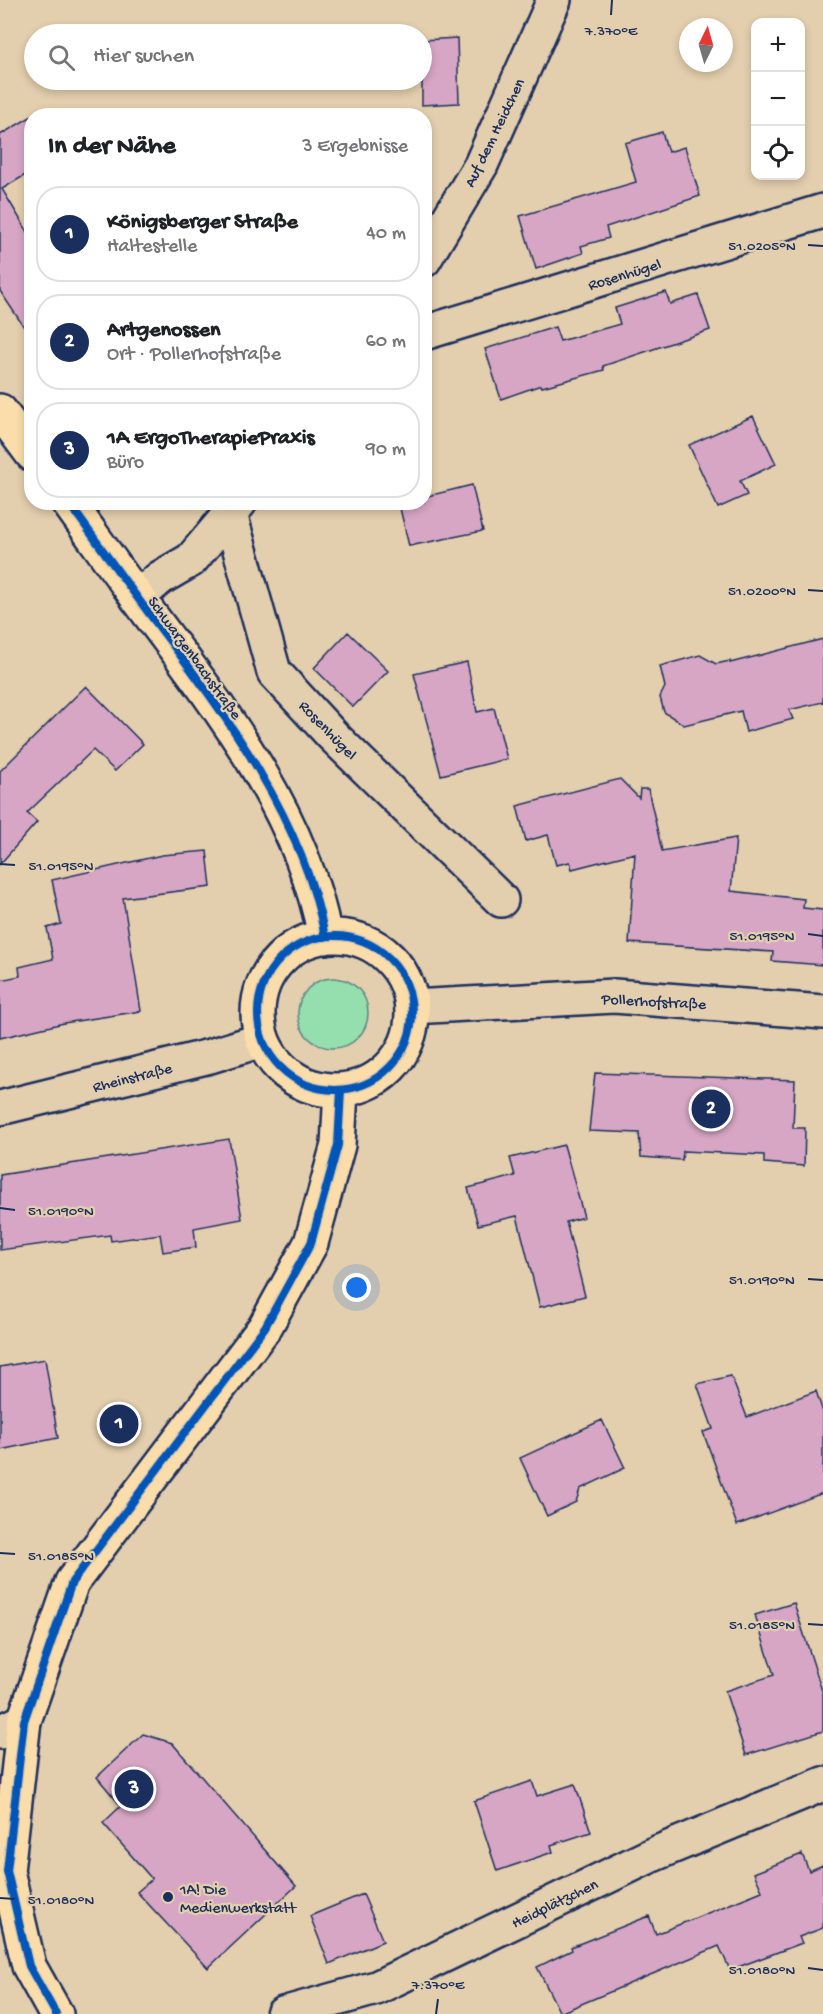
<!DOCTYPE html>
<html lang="de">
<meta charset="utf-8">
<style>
:root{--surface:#fff;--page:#f6f6f6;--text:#202124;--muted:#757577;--line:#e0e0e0;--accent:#1b2f5e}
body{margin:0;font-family:"Gochi Hand",sans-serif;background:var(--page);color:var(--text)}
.controls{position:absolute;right:18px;top:18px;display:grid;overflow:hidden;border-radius:12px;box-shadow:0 3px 9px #0003}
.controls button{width:54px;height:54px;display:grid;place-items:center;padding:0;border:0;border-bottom:2px solid var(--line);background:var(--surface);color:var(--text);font:30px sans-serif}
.compass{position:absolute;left:679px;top:18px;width:54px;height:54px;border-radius:50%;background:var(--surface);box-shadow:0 3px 9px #0003;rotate:5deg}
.you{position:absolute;left:357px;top:1288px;width:21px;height:21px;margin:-15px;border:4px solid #fff;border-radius:50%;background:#1a73e8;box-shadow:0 0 0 9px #1a73e833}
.badge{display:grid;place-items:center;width:39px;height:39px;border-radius:50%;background:var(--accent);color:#fff;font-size:20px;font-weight:700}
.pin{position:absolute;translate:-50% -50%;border:3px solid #fff;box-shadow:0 2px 6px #0006}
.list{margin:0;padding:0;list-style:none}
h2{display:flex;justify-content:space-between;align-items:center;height:78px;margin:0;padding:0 24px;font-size:26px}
h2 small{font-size:20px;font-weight:400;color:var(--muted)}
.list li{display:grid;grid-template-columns:39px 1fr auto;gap:18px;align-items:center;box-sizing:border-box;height:96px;margin:0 12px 12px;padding:0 12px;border:2px solid var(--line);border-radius:24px}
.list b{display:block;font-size:22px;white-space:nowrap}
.list p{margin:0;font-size:20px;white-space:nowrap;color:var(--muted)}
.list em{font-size:20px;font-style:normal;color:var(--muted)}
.icon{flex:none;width:33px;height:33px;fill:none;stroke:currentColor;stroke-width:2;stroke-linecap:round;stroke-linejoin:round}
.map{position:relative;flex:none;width:823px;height:2014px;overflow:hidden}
.search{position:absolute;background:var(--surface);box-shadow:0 3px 9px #0003;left:24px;top:24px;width:408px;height:66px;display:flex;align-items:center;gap:15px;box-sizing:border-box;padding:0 21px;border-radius:33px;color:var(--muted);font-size:22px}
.panel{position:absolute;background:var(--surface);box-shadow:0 3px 9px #0003;left:24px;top:108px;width:408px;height:402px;border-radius:24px}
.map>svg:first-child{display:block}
.green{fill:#95dead;stroke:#588686;stroke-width:1.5}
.building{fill:#d7a6c4;stroke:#1b2f5e;stroke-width:1.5}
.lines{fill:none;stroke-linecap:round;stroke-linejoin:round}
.minor-casing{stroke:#1b2f5e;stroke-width:38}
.major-casing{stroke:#1b2f5e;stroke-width:38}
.minor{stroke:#e3cead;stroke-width:33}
.major{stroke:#faddab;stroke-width:33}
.cycleway-casing{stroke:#e3cead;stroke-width:11}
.cycleway{stroke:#0057b8;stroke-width:8}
.ticks{fill:none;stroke:#1b2f5e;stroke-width:2}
.poi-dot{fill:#1b2f5e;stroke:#e3cead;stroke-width:2}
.labels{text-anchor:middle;stroke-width:4.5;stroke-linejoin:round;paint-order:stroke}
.street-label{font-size:16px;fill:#1b2f5e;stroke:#e3cead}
.poi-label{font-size:16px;fill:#1b2f5e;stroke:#e3cead;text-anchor:start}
.ticks-label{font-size:15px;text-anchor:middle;fill:#1b2f5e;stroke:#e3cead;stroke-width:4.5;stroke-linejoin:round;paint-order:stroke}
</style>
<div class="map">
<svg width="823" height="2014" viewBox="0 0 823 2014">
<rect width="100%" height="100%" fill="#e3cead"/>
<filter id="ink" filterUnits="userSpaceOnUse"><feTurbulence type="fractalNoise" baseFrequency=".0167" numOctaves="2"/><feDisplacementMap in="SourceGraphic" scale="12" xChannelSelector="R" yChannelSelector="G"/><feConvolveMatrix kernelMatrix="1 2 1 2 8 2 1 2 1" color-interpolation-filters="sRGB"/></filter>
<g filter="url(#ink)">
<path class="green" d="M298 1013a35 35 0 1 1 70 0a35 35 0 1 1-70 0Z"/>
<path class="building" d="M457 38 459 103 422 105V40Z
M32 116V171L2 189 32 239V339L0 291V135Z
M662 132 668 152 685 147 700 196 606 227 609 238 581 246 583 253 536 269 520 216 636 182 625 143Z
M666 292 670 304 698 295 710 330 603 366 604 370 542 387 541 385 501 399 485 349 555 327 560 341 620 324 615 308Z
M753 416 776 464 740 481 747 495 718 508 689 445Z
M472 485 483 531 409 546 399 504 424 502V497Z
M348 632 388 671 353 707 314 668Z
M823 639V702L789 710 793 719 746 732 741 711 684 725 664 712 660 697 665 687 660 666 700 655 716 664 730 661V663Z
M467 662 477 712 494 708 507 759 441 775 414 674Z
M86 686 143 744 115 771 93 750 27 813 37 822 0 864V771Z
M620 779 639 798 640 789H648L662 851 736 838 731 891 804 899 803 908 823 910V965L772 961 773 952 629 943 635 853 572 869 570 862 556 865 548 835 526 841 517 806Z
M207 851 211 887 123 898 141 1011 64 1023 0 1038V980L20 976 19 967 53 959 47 928 61 924 52 880 162 855Z
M595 1073 795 1080 793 1128H805L804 1166 764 1163V1155L683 1151 682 1160 641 1157 639 1133 589 1131Z
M229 1139 242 1219 194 1228 196 1247 163 1252 160 1234 111 1241 110 1235 0 1250V1175Z
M564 1145 584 1217 566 1222 585 1296 540 1307 517 1216 478 1225 468 1188 515 1176 510 1158Z
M45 1359 58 1438 0 1450V1367Z
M731 1376 747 1417 816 1391 823 1412V1493L737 1525 703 1432 713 1429 697 1384Z
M602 1420 625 1468 580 1489 576 1502 547 1516 520 1458Z
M794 1603 823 1694V1731L746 1755 725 1691 774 1675 755 1615Z
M143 1734 172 1743 296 1886 208 1968 137 1892 152 1879 103 1823 121 1806 97 1777Z
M532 1781 537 1796 575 1784 591 1832 551 1845 553 1852 497 1871 474 1801Z
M802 1854 809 1871 823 1865V1928L799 1937 802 1943 730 1970 719 1946 560 2013 537 1967 572 1950 571 1947 649 1916 656 1934 762 1891 754 1873Z
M363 1894 383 1941 329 1964 310 1916Z"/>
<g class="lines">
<defs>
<path id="minor" d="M424 260 481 165 554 0
M424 333 823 211
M230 514 274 672 333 736 501 900
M137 598 160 578 191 560 240 502
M412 1007 614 996 823 1012
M0 1108 210 1056 262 1040
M0 1732 24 1721
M283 2014 376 1988 652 1855 823 1784"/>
<path id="major" d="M0 411 32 454
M68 502C95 539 121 576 148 612 221 709 303 815 325 937
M258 1013a77 77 0 1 1 154 0a77 77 0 1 1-154 0Z
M56 2014 29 1966 7 1871 24 1721 72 1582 265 1327 311 1243 338 1145 341 1090"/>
</defs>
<use href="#minor" class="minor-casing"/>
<use href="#major" class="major-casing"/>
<use href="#minor" class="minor"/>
<use href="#major" class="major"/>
<defs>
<path id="cycleway" d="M68 502C95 539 121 576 148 612 221 709 303 815 325 937
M258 1013a77 77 0 1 1 154 0a77 77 0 1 1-154 0Z
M56 2014 29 1966 7 1871 24 1721 72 1582 265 1327 311 1243 338 1145 341 1090"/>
</defs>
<use href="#cycleway" class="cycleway-casing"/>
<use href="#cycleway" class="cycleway"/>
</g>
</g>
<path class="ticks" d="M611 15 612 0M808 245 823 246M808 590 823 591M0 864 15 865M808 934 823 936M0 1208 15 1210M808 1279 823 1280M0 1553 15 1554M808 1624 823 1625M0 1898 15 1899M808 1968 823 1970M436 2014 438 1999"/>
<circle class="poi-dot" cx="168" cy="1897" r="6"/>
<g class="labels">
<g class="street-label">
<text transform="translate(493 132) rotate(-64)" y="6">Auf dem Heidchen</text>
<text transform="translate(624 273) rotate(-17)" y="6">Rosenhügel</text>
<text transform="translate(196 657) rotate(54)" y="6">Schwarzenbachstraße</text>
<text transform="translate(329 729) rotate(46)" y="6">Rosenhügel</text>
<text transform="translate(654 1000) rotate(3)" y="6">Pollerhofstraße</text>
<text transform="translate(132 1076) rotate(-14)" y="6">Rheinstraße</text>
<text transform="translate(554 1902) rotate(-26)" y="6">Heidplätzchen</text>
</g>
<g class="poi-label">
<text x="180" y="1894">1A! Die<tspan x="180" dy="18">Medienwerkstatt</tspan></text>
</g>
</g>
<g class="ticks-label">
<text x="611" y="35">7.370°E</text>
<text x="762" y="250">51.0205°N</text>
<text x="762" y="595">51.0200°N</text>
<text x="61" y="870">51.0195°N</text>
<text x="762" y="940">51.0195°N</text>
<text x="61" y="1215">51.0190°N</text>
<text x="762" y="1284">51.0190°N</text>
<text x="61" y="1560">51.0185°N</text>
<text x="762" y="1629">51.0185°N</text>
<text x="61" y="1904">51.0180°N</text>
<text x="762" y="1974">51.0180°N</text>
<text x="438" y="1989">7.370°E</text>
</g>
</svg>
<div class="controls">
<button>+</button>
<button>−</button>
<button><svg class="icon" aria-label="locate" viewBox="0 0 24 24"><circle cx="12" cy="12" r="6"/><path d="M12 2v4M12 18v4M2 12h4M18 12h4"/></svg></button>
</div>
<svg class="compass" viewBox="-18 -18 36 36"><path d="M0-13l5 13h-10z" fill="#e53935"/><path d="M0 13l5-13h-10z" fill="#757577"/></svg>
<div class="you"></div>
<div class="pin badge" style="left:119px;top:1424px">1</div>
<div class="pin badge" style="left:711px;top:1109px">2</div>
<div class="pin badge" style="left:134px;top:1789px">3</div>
<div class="search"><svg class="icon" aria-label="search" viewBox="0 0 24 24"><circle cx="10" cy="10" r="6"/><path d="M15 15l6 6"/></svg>Hier suchen</div>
<section class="panel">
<h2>In der Nähe<small>3 Ergebnisse</small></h2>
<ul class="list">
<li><span class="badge">1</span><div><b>Königsberger Straße</b><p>Haltestelle</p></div><em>40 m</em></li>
<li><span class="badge">2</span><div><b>Artgenossen</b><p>Ort · Pollerhofstraße</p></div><em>60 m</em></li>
<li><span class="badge">3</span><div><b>1A ErgoTherapiePraxis</b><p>Büro</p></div><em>90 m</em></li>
</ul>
</section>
</div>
